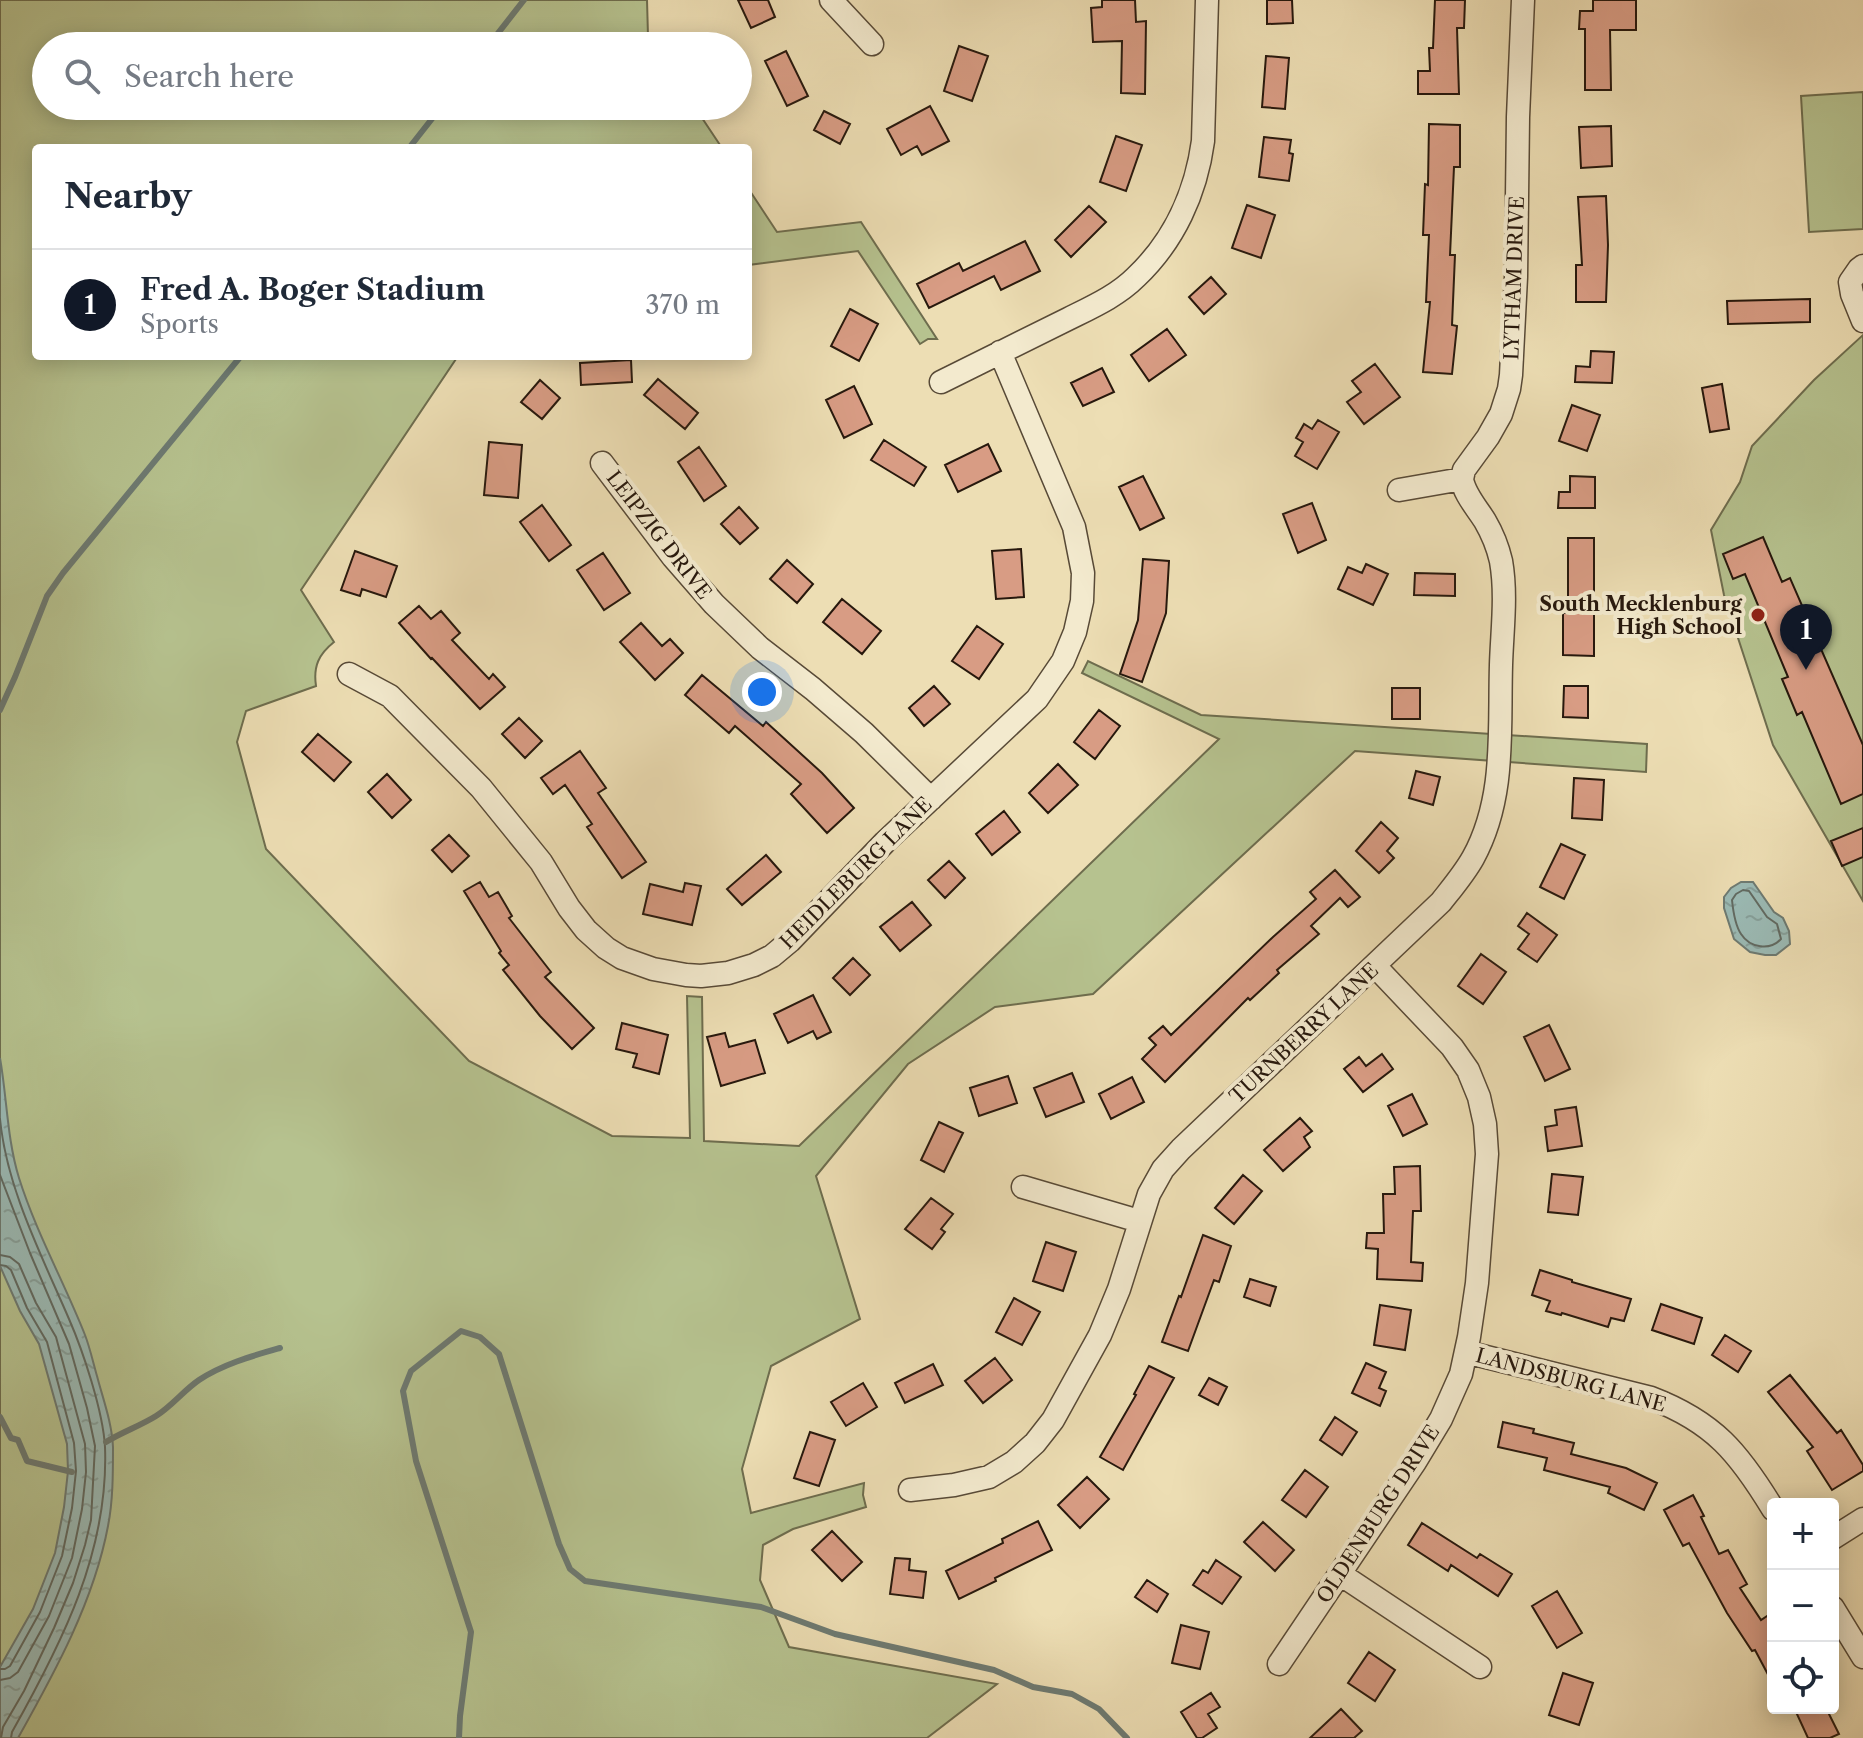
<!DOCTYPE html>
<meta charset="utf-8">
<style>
:root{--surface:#fff;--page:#f6f6f7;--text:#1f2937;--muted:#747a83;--line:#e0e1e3;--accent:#111827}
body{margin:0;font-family:"Libre Caslon Text",serif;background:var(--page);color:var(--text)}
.controls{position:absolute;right:24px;bottom:24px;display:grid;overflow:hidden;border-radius:8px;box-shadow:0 4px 20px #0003}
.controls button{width:72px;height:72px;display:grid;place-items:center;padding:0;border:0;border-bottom:2px solid var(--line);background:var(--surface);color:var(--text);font:40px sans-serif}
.you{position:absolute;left:762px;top:692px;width:28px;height:28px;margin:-20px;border:6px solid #fff;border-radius:50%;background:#1a73e8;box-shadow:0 0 0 12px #1a73e833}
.badge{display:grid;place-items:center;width:52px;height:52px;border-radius:50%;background:var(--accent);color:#fff;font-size:26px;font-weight:700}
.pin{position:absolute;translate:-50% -66px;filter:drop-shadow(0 2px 4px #0008)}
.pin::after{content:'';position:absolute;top:42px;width:28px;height:24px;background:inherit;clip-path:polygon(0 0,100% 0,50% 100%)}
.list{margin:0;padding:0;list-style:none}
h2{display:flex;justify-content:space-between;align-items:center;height:104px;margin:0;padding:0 32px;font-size:34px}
h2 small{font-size:26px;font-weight:400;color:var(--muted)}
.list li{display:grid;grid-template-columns:52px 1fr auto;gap:24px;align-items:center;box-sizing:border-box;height:112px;padding:0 32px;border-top:2px solid var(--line)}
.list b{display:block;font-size:30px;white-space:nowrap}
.list p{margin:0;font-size:26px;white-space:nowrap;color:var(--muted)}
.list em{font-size:26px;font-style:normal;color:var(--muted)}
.icon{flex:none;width:44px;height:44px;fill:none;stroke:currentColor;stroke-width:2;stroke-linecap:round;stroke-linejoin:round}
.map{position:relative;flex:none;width:1863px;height:1738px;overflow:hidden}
.search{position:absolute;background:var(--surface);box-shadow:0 4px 20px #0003;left:32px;top:32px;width:720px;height:88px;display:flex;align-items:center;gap:20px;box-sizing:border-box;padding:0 28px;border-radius:44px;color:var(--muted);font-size:30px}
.panel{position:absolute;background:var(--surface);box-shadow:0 4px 20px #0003;left:32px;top:144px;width:720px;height:216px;border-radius:8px}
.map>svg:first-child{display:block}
.green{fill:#b6c28f;stroke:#6e6d4e;stroke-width:2}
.water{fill:url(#water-ripples);stroke:#6d7a72;stroke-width:2}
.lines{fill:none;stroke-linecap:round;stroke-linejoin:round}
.shore{stroke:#616a62;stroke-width:2}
.stream{stroke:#6d7a72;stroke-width:6}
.building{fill:#d89c84;stroke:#27180d;stroke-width:2}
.minor-casing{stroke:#584a37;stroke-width:25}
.minor{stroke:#f3eace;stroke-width:22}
.poi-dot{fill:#8f2418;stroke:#f3eace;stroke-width:3}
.labels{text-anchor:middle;stroke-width:8;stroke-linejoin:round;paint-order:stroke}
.street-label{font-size:20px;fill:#27180d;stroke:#f3eace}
.poi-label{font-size:20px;font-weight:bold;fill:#27180d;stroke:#f3eace;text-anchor:end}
</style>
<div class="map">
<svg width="1863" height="1738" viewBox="0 0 1863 1738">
<defs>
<pattern id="water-ripples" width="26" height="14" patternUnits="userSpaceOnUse" patternTransform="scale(2)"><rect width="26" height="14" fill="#9bbbb6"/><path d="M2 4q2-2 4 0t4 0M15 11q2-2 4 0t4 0" fill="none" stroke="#86a09b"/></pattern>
</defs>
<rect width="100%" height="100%" fill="#eddeb4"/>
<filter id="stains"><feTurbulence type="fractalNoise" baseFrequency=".0025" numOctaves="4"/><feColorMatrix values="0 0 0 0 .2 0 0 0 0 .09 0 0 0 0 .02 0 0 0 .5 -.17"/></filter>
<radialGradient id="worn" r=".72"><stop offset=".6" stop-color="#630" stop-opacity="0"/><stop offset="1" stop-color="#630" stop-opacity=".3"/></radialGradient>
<path class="green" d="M0 0H647L648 36 655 46H46V106H694L722 148H36V356H458L301 590 334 642C319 654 313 666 316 686L246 711 237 742 266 849 469 1061 612 1136 690 1138 687 996 702 997 704 1141 799 1146 1219 739 1082 673 1088 661 1201 715 1647 744 1646 772 1355 751 1093 994 995 1007 908 1064 816 1176 860 1319 771 1366 742 1469 751 1513 864 1483 863 1495 866 1507 793 1529 763 1545 760 1580 789 1647 997 1684 927 1738H0Z
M1863 92V229L1809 232 1801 96Z
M748 188 777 232 861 222 937 339H928L920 344 858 251 748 265Z
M1863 335V901L1773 745 1724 595 1711 530 1740 482 1752 446 1814 380Z"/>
<path class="water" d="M1741 882H1753L1774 912 1783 918 1789 931 1790 944 1776 955H1765L1750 952 1734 939 1724 908V897L1731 888Z
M0 1058C7 1098 7 1139 19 1178 36 1232 64 1282 85 1335 90 1348 93 1362 97 1376 103 1399 112 1423 113 1447 113 1473 113 1501 108 1526 94 1601 55 1672 18 1738H0V1667L33 1609 55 1553 64 1507 68 1471 67 1444 39 1344 20 1311 0 1266Z"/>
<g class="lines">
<path class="shore" d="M1743 890 1749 891 1767 917 1777 924 1781 939C1770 951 1750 948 1741 934 1735 925 1733 910 1732 900L1736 894Z
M0 1119C7 1189 41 1254 69 1319 83 1351 103 1411 105 1447 109 1551 62 1643 12 1732L11 1738
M0 1175 30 1253 69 1344 87 1408 95 1446 91 1520 85 1545 73 1583 54 1628 24 1691 3 1727 1 1738
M0 1255 10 1257 19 1264 36 1303 56 1337 85 1444 86 1472 82 1509 72 1558 49 1616 18 1672 10 1678 0 1680
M0 1265 6 1266 11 1270 27 1308 47 1342 74 1443 76 1471 72 1508 62 1556 40 1612 10 1666 5 1669H0"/>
<path class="stream" d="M488 46 524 0
M409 148 442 106
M0 710 15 677 47 596 63 573 241 356
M0 1417 11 1438 18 1440 27 1461 72 1472
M106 1442C122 1432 140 1426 156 1416 172 1406 183 1391 199 1380 223 1364 252 1356 280 1348
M459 1738 460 1716 471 1632 416 1461 403 1391 411 1371 461 1331 480 1337 499 1354 559 1544 570 1569 585 1581 761 1607 835 1634 994 1670 1033 1687 1072 1694 1099 1709 1127 1738"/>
</g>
<path class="building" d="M738 0H768L775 17 751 28Z
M1102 0H1135L1136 22 1146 21 1145 94 1121 93 1122 41 1093 42 1091 8 1102 7Z
M1267 0H1292L1293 23 1267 24Z
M1435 0H1465L1464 28H1457L1459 94H1418V71H1430L1429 48H1433Z
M1593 0H1636V30H1610L1611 90H1585V29H1579L1580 11H1593Z
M959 46 988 56 972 101 944 91Z
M786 51 808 96 787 106 765 61Z
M1266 56 1289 58 1285 109 1262 107Z
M930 106 949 141 922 155 917 146 901 155 887 129Z
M824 111 850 124 840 144 814 130Z
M1429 124 1460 125V167H1454L1450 255H1455L1452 325 1457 326 1452 374 1423 372 1430 302H1426L1429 235H1423L1425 184 1428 185Z
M1611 126 1612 166 1581 168 1579 127Z
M1116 136 1142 145 1126 191 1100 182Z
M1264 137 1291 140 1289 153 1293 154 1289 181 1259 177Z
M1606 196 1608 245 1606 302H1576V265H1582L1578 197Z
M1247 205 1275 215 1261 258 1232 248Z
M1089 206 1106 222 1071 257 1055 240Z
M1025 241 1040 271 1001 290 994 276 929 308 917 284 959 263 963 271Z
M1211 277 1226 294 1204 314 1189 297Z
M1810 299V322L1728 324 1727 301Z
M850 309 878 324 859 361 831 346Z
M1167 329 1186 355 1149 381 1131 355Z
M1591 351 1614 352 1612 383 1575 382 1576 366 1590 367Z
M631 360 632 382 581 385 580 363Z
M1375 364 1400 397 1364 424 1347 402 1361 392 1352 381Z
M1102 368 1114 392 1083 406 1071 383Z
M658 379 698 413 685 429 644 395Z
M540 380 560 398 542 419 521 402Z
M1722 384 1729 429 1710 432 1702 388Z
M854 386 872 424 844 438 826 400Z
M1572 405 1600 415 1587 451 1559 441Z
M1318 420 1339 432 1317 469 1295 456 1303 442 1296 438 1304 424 1312 429Z
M884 440 926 467 914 486 871 460Z
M489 442 522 445 518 498 484 495Z
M988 444 1001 471 958 492 945 465Z
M699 447 726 486 704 501 678 462Z
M1143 476 1164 518 1140 530 1119 487Z
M1570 476 1595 477V508H1558L1559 492H1570Z
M1312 503 1326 540 1298 553 1283 514Z
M542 505 571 545 549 561 520 522Z
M739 507 758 528 740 544 721 524Z
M1763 537 1782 582 1790 578 1863 745V794L1841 804 1802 712 1797 715 1782 679 1788 677 1745 574 1733 579 1723 554Z
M1568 538H1594V656L1563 655V613H1568Z
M1021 549 1024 597 996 599 992 551Z
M355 551 397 566 386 597 362 589 360 596 341 590Z
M603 553 630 593 604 610 577 570Z
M1143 559 1169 561 1166 613 1142 682 1120 674 1138 620Z
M787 560 813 584 797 603 770 579Z
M1366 564 1388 574 1373 605 1338 589 1348 567 1362 573Z
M1415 573 1455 574V596L1414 595Z
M842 599 881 631 862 654 823 622Z
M419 606 431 619 441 611 460 633 452 640 489 679 493 674 505 687 480 709 432 658 431 659 399 623Z
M641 623 662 646 670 639 683 653 655 680 620 642Z
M977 626 1003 644 979 679 952 661Z
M702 675 763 726 766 722 822 773 854 808 827 833 791 794 801 784 735 726 729 733 685 695Z
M934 686 950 704 924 726 909 708Z
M1564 686H1588V718L1563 717Z
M1392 688H1420V719H1392Z
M1099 710 1120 726 1095 759 1074 742Z
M519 718 542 741 525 758 502 734Z
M318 734 351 762 334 781 302 752Z
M580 751 606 788 598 793 646 862 622 878 587 827 592 824 565 785 553 794 541 778Z
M1058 764 1078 785 1048 813 1029 793Z
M1416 771 1440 777 1433 805 1409 798Z
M387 774 411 800 392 818 368 792Z
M1574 778 1604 780 1602 820 1572 818Z
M1004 811 1020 832 992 855 976 834Z
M1381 822 1398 838 1387 851 1394 858 1379 873 1356 851Z
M1863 828V857L1842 866 1831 841Z
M449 835 469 856 452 872 432 850Z
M1561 844 1585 855 1564 899 1540 887Z
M766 855 781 872 742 905 727 889Z
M949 861 965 878 945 898 928 880Z
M1335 870 1360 897 1348 907 1340 898 1311 926 1319 934 1277 970 1279 973 1250 1000 1248 998 1165 1082 1142 1059 1156 1045 1149 1038 1163 1026 1171 1035 1273 937 1316 899 1310 892Z
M480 882 489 897 498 892 512 916 509 918 551 972 545 977 594 1028 572 1049 540 1016 503 970 509 965 499 953 501 951 464 891Z
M685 883 701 886 692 925 643 914 650 884 683 892Z
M912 902 931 925 900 951 880 927Z
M1527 913 1557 935 1537 962 1518 949 1529 934 1518 926Z
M1481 954 1506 972 1483 1004 1458 986Z
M853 958 870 975 850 995 833 978Z
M813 995 831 1032 817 1039 813 1031 788 1043 774 1014Z
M622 1023 668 1035 659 1074 633 1067 637 1054 616 1049Z
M1549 1025 1570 1069 1545 1081 1524 1037Z
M725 1033 729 1047 755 1040 765 1073 721 1086 707 1037Z
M1382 1054 1393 1069 1363 1092 1344 1069 1359 1057 1366 1066Z
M1072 1073 1084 1102 1046 1117 1034 1088Z
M1008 1076 1017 1103 979 1116 970 1088Z
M1132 1077 1144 1102 1111 1119 1099 1094Z
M1412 1094 1427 1124 1403 1136 1388 1106Z
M1576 1107 1582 1146 1548 1151 1545 1127 1557 1125 1555 1110Z
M1300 1118 1312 1131 1304 1137 1310 1147 1283 1171 1264 1150Z
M939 1122 963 1133 944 1172 921 1160Z
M1420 1166 1421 1211H1413L1411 1262 1423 1263 1422 1281 1377 1279 1378 1249 1366 1248 1367 1233H1384L1383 1194H1395L1394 1167Z
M1552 1174 1583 1177 1578 1215 1548 1212Z
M1243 1175 1262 1191 1234 1224 1215 1208Z
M931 1198 953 1214 941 1229 945 1232 932 1249 905 1229Z
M1203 1235 1231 1246 1219 1282 1214 1280 1188 1351 1162 1342 1179 1296 1181 1297Z
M1046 1242 1076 1252 1063 1291 1033 1281Z
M1540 1270 1572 1280V1282L1631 1299 1624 1321 1611 1318 1608 1327 1562 1313 1561 1315 1546 1311 1550 1301 1532 1295Z
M1250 1279 1276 1287 1270 1306 1244 1297Z
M1014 1298 1040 1312 1022 1345 996 1332Z
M1661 1304 1702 1318 1694 1344 1652 1330Z
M1380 1305 1411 1310 1405 1350 1374 1345Z
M1725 1335 1751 1351 1738 1372 1712 1355Z
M995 1358 1012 1380 983 1403 965 1381Z
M1366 1363 1386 1372 1379 1388 1386 1391 1380 1406 1352 1393Z
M933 1364 943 1385 905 1403 895 1383Z
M1149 1366 1174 1378 1123 1470 1100 1457 1136 1395 1134 1394Z
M1790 1375 1837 1433 1841 1430 1863 1465V1471L1832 1490 1807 1451 1813 1447 1768 1392Z
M1209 1378 1227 1387 1218 1405 1199 1395Z
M863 1383 877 1407 846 1426 831 1402Z
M1335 1417 1357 1432 1342 1455 1320 1440Z
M1503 1422 1534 1429 1533 1433 1574 1443 1571 1454 1626 1468 1657 1483 1644 1510 1608 1493 1610 1487 1544 1470 1547 1458 1498 1447Z
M810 1432 835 1440 819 1486 794 1478Z
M1305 1470 1328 1487 1306 1517 1282 1500Z
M1087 1477 1109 1499 1080 1528 1058 1505Z
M1693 1495 1704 1516 1701 1517 1719 1554 1728 1550 1747 1584 1740 1588 1761 1620 1773 1612V1684L1755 1650 1752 1651 1727 1613 1689 1543 1683 1546 1664 1510Z
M1038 1521 1052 1550 995 1578 996 1581 959 1599 946 1571 1003 1543 1002 1539Z
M1263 1522 1294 1550 1275 1571 1244 1542Z
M1422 1523 1477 1558 1480 1554 1512 1574 1498 1596 1451 1565 1448 1571 1408 1545Z
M832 1531 862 1562 842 1581 812 1550Z
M895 1558 910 1559 909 1570 926 1572 923 1598 890 1594Z
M1216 1560 1241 1577 1222 1604 1193 1585 1203 1570 1208 1573Z
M1147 1580 1168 1594 1157 1612 1135 1597Z
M1557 1591 1582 1633 1557 1648 1532 1606Z
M1181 1625 1209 1632 1200 1669 1172 1663Z
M1369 1652 1395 1670 1375 1701 1348 1683Z
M1563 1673 1593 1683 1579 1725 1549 1715Z
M1211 1693 1220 1707 1208 1714 1217 1728 1202 1738H1197L1181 1712Z
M1804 1708H1826L1839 1734 1830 1738H1808L1796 1712Z
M1341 1709 1362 1731 1354 1738H1310Z"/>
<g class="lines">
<defs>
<path id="minor" d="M831 0 872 44
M1863 266 1859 269 1850 282 1852 294 1863 321
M941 382C983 361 1026 340 1068 319 1092 307 1117 296 1136 277 1174 241 1196 193 1203 141L1207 0
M602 463 673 557 714 604 760 648 813 689 864 733 931 799
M1399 490 1462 479 1464 470 1488 437 1501 414 1509 389 1511 375 1516 277 1518 117 1523 0
M349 674 390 696 481 788 541 862 569 908 586 930 606 948 622 958 653 969 686 975 701 976 728 973 754 965 772 956 790 941 885 842 1037 699 1063 661 1075 632 1082 601 1083 573 1074 527 1000 352
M1023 1187 1139 1221
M1466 1352 1651 1398C1714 1422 1739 1453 1773 1509
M910 1490 954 1485 989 1477 1014 1462 1035 1443 1053 1420 1100 1335 1119 1289 1149 1194 1163 1169 1181 1149 1441 902C1452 888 1464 874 1473 858 1506 798 1499 731 1501 665 1502 631 1507 595 1501 561 1498 548 1492 533 1485 521 1477 508 1464 494 1462 479
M1833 1538 1863 1519
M1340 1574 1480 1667
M1833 1608 1863 1657
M1279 1664 1415 1462 1441 1419 1461 1374 1469 1337 1477 1283 1487 1154 1485 1124 1479 1097 1468 1070 1452 1047 1375 966"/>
</defs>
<use href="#minor" class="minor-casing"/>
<use href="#minor" class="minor"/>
</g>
<circle class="poi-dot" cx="1758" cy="615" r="8"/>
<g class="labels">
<g class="street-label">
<text transform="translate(1514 278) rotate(-88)" y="7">LYTHAM DRIVE</text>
<text transform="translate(659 535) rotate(52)" y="7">LEIPZIG DRIVE</text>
<text transform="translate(856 873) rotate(-45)" y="7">HEIDLEBURG LANE</text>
<text transform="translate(1304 1033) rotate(-43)" y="7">TURNBERRY LANE</text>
<text transform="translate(1571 1380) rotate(15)" y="7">LANDSBURG LANE</text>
<text transform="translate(1378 1514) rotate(-57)" y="7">OLDENBURG DRIVE</text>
</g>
<g class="poi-label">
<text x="1742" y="611">South Mecklenburg<tspan x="1742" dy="23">High School</tspan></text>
</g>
</g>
<rect width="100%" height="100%" filter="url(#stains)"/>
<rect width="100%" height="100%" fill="url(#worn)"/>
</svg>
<div class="controls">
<button>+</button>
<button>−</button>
<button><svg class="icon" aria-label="locate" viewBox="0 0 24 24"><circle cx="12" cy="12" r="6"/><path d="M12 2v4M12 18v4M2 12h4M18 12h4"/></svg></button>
</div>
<div class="you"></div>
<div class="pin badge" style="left:1806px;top:670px">1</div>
<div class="search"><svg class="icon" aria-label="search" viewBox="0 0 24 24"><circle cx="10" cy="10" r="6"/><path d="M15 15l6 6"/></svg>Search here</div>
<section class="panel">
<h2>Nearby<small></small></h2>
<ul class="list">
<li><span class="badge">1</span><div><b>Fred A. Boger Stadium</b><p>Sports</p></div><em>370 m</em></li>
</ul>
</section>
</div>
